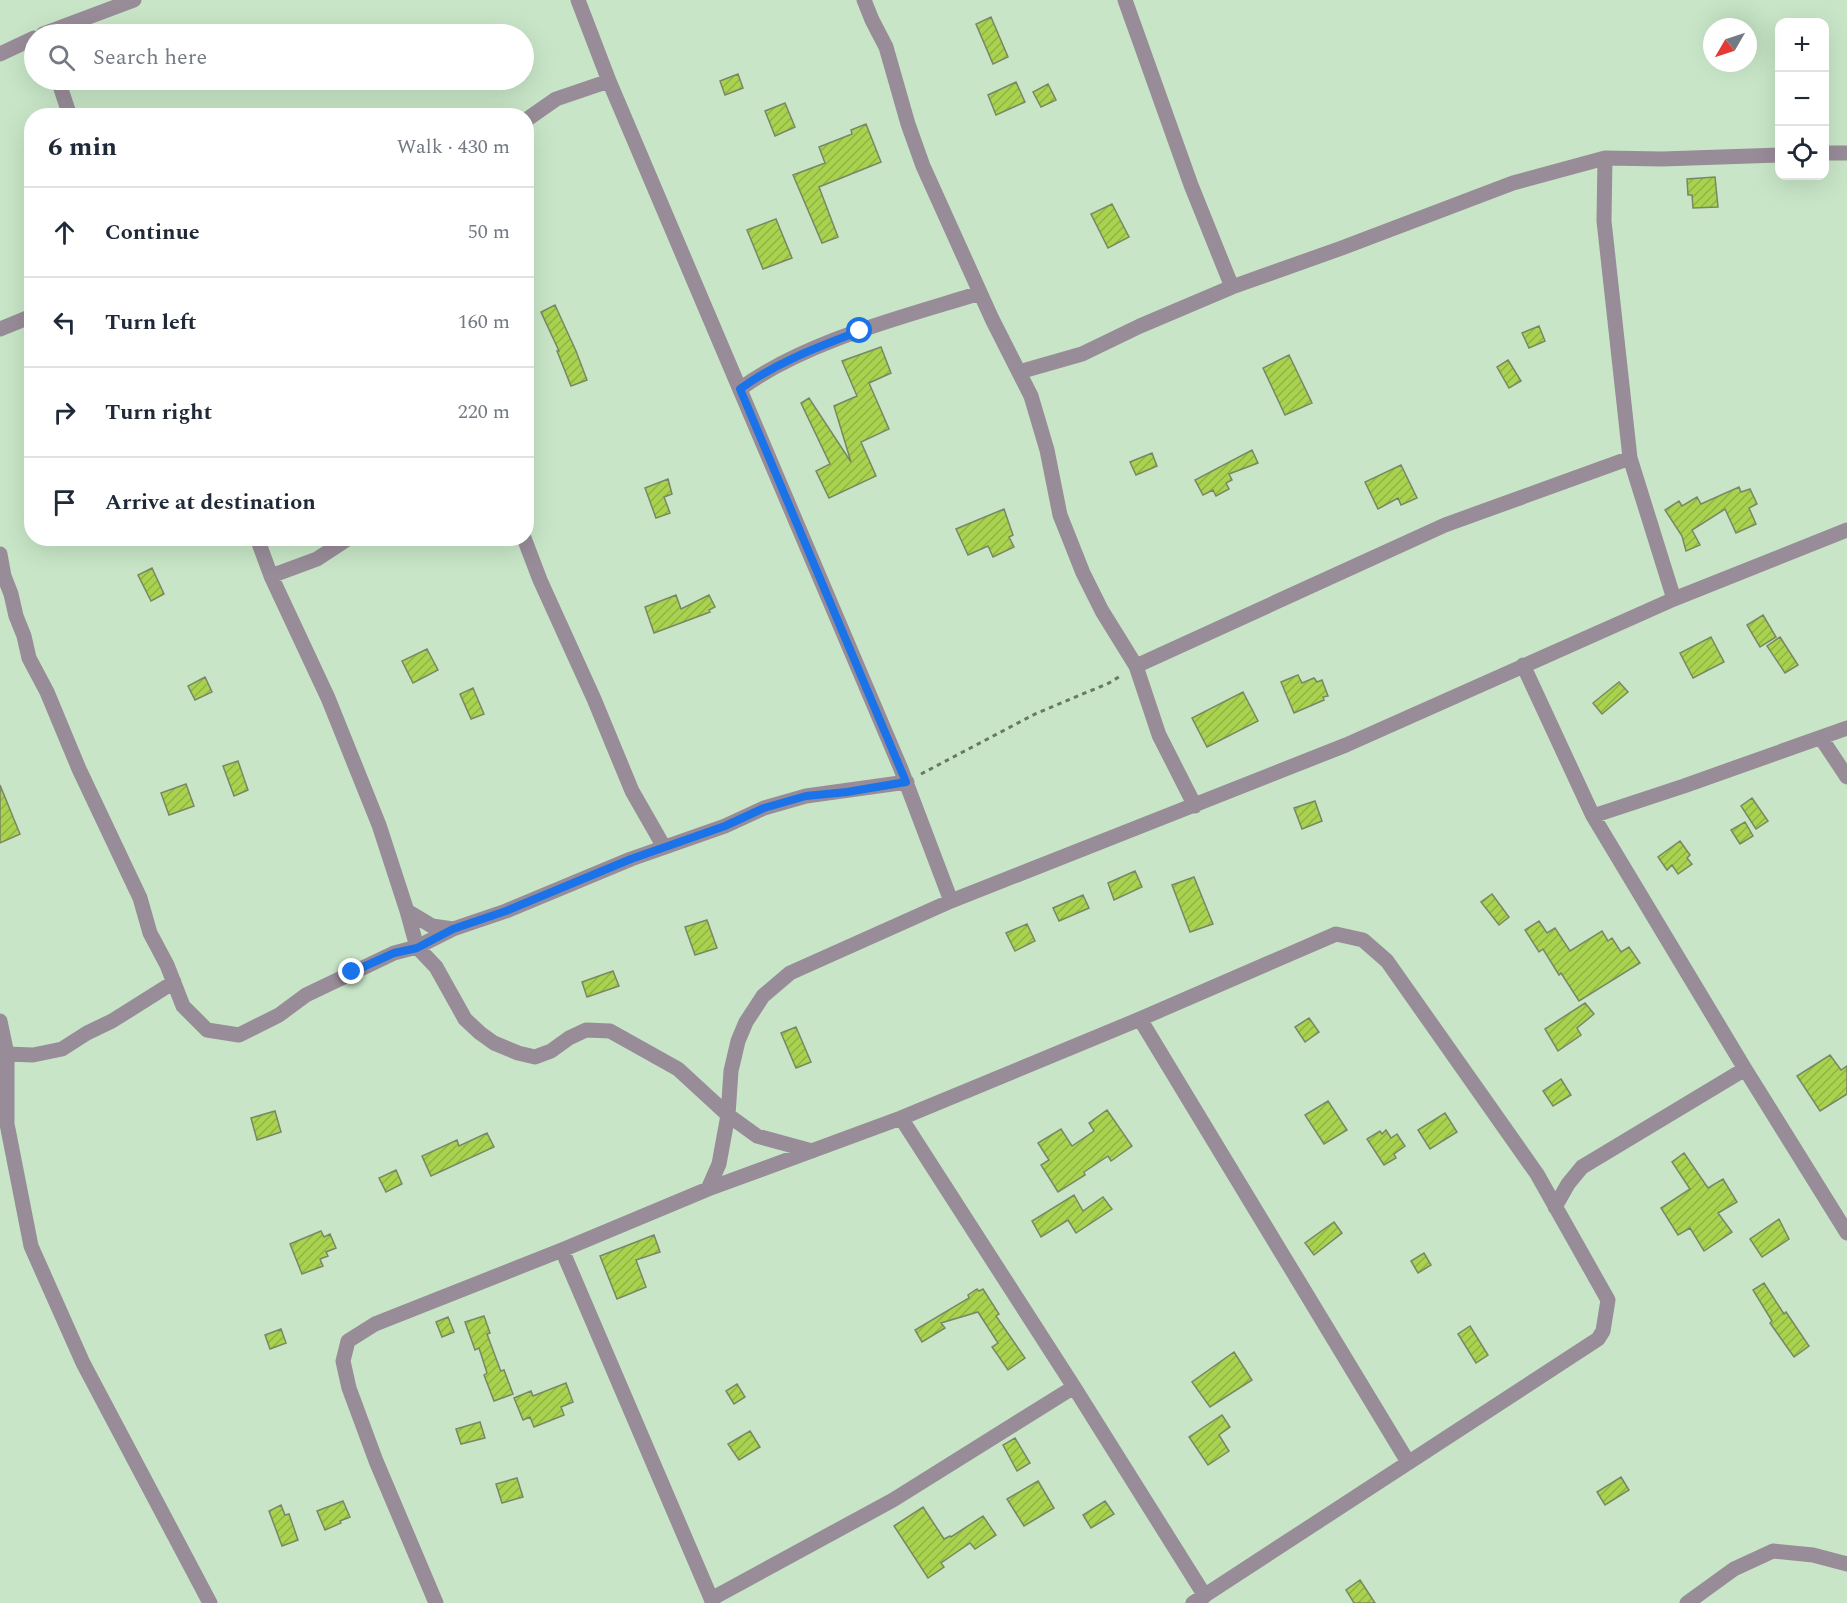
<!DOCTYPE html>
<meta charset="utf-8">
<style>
:root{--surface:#fff;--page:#f2f2f3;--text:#1f2937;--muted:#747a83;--line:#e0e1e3}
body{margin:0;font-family:Spectral,serif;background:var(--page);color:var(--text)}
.controls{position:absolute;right:18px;top:18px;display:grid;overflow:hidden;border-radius:12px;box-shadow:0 6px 24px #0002}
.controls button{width:54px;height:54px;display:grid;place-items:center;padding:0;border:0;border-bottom:2px solid var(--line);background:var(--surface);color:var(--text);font:30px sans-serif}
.compass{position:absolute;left:1703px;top:18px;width:54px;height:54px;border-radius:50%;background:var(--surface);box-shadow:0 6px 24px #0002;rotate:231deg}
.stop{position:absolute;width:18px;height:18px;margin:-14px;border:4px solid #1a73e8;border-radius:50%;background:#fff}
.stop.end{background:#1a73e8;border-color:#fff;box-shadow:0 2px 6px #0008}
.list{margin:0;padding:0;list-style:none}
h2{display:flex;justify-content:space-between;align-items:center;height:78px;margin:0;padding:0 24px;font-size:26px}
h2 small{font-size:20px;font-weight:400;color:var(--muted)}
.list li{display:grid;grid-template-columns:39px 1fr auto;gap:18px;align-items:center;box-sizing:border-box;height:90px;padding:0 24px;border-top:2px solid var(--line)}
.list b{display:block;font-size:22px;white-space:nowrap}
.list em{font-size:20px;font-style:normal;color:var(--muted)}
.icon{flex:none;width:33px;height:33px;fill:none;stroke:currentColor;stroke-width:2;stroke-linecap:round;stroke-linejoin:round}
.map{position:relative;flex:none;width:1847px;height:1603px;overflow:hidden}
.search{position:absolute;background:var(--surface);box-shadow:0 6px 24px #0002;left:24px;top:24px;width:510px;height:66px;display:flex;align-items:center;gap:15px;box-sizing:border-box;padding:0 21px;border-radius:33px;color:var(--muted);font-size:22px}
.panel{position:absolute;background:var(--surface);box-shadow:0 6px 24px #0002;left:24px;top:108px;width:510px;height:438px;border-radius:24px}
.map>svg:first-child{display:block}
.building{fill:url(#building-hatch);stroke:#7a8764;stroke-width:1.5}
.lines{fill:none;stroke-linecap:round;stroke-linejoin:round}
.path{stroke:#667a66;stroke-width:3;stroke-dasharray:4.5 4.5;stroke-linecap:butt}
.minor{stroke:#988c99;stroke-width:15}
.route{stroke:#1a73e8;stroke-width:8}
</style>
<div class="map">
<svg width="1847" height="1603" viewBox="0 0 1847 1603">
<defs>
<pattern id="building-hatch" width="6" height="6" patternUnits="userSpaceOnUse" patternTransform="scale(1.5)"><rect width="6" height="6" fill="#a9d24f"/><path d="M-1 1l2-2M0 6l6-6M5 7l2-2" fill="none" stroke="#90b444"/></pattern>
</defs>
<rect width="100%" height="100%" fill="#c8e6c7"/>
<path class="building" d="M991 17 1008 57 993 64 976 24Z
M738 74 743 88 725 95 720 81Z
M1016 82 1025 102 996 115 988 95Z
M1048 84 1056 100 1041 107 1033 92Z
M785 103 795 127 775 136 765 111Z
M866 124 881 162 819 187 838 237 822 243 793 175 825 163 819 147 852 134 851 130Z
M1715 177 1718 207 1693 208 1692 195H1688L1687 179Z
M1112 204 1129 237 1108 248 1091 214Z
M776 219 792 258 763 269 747 230Z
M555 305 576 351 587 380 571 386 557 351H559L541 312Z
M1539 326 1545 341 1529 348 1522 333Z
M881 347 891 373 869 383 889 429 861 442 876 476 829 498 816 471 830 464 801 403 809 398 851 462 834 406 857 396 842 361Z
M1289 355 1312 403 1285 415 1263 368Z
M1508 360 1521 381 1509 388 1497 367Z
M1252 450 1258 463 1229 474 1232 480 1226 483 1229 489 1216 496 1213 490 1203 495 1195 480Z
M1152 453 1157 466 1136 475 1130 462Z
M1401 465 1417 498 1401 505 1398 498 1378 509 1365 482Z
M668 479 672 494 664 497 670 513 656 518 645 488Z
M1739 487 1741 492 1750 489 1757 504 1749 508 1756 524 1736 533 1725 509 1692 530 1700 545 1686 551 1682 536 1665 510 1679 501 1682 506 1697 497 1701 504Z
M1004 509 1013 535 1009 537 1014 547 993 557 988 546 968 555 956 529Z
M152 568 164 594 151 601 138 575Z
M676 595 681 609 709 595 715 607 709 610 710 612 654 633 645 607Z
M1763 615 1776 637 1760 647 1747 625Z
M1711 637 1724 662 1693 678 1680 653Z
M1780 637 1798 665 1785 673 1767 646Z
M427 649 438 670 413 683 402 661Z
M1298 675 1302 683 1314 678 1317 682 1322 680 1328 696 1323 697 1324 700 1294 713 1281 682Z
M205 677 212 692 195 700 188 686Z
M1619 682 1628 692 1602 714 1593 703Z
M473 688 484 714 471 719 460 694Z
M1243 692 1258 721 1207 747 1192 718Z
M238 761 248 790 234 796 223 766Z
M186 784 194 806 169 815 161 793Z
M0 785 20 834 0 843Z
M1752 798 1768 821 1756 829 1741 806Z
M1315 801 1322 821 1302 829 1294 808Z
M1745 822 1753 836 1740 844 1731 830Z
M1680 841 1690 855 1687 858 1692 864 1678 874 1672 865 1667 870 1658 857Z
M1135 871 1142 887 1114 900 1108 883Z
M1194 877 1213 924 1190 932 1172 885Z
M1492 894 1509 917 1499 925 1481 902Z
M1083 895 1089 908 1059 921 1053 908Z
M707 920 717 948 695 955 685 927Z
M1539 921 1547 933 1555 928 1570 951 1602 931 1608 941 1612 938 1621 952 1629 947 1640 963 1579 1001 1561 973 1559 975 1543 949 1539 952 1525 930Z
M1027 924 1035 941 1015 951 1006 933Z
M613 971 619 986 587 997 582 982Z
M1585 1003 1594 1014 1577 1028 1581 1035 1558 1051 1545 1029Z
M1309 1018 1319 1032 1305 1042 1295 1027Z
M796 1027 811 1062 796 1068 781 1033Z
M1830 1055 1841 1070 1847 1066V1094L1820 1111 1797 1076Z
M1561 1079 1571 1095 1553 1106 1543 1091Z
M1328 1101 1347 1130 1324 1144 1305 1115Z
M1107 1110 1132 1146 1111 1161 1108 1156 1084 1172 1085 1175 1058 1192 1041 1165 1049 1160 1038 1143 1061 1129 1072 1146 1094 1131 1089 1123Z
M275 1111 281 1132 257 1140 251 1118Z
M1445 1113 1457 1132 1430 1149 1418 1130Z
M1386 1130 1391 1138 1397 1134 1405 1146 1394 1154 1396 1158 1384 1165 1367 1139 1380 1131 1382 1134Z
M487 1133 494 1147 431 1176 422 1156 457 1140 459 1146Z
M1684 1153 1708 1188 1723 1179 1737 1202 1718 1213 1732 1232 1704 1251 1690 1228 1678 1235 1661 1208 1690 1189 1672 1162Z
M396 1170 402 1184 386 1192 379 1178Z
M1074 1195 1083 1211 1103 1197 1112 1209 1076 1233 1068 1220 1041 1237 1032 1221Z
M1779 1219 1789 1239 1762 1257 1750 1239Z
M1334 1222 1342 1233 1314 1255 1305 1243Z
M321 1231 324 1237 330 1234 336 1248 326 1252 328 1256 320 1259 323 1266 302 1274 290 1244Z
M654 1235 660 1252 636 1260 646 1287 617 1299 600 1256Z
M1424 1253 1431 1265 1418 1273 1411 1261Z
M1764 1283 1784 1314 1786 1312 1809 1346 1794 1357 1770 1323 1772 1321 1753 1290Z
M977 1289 979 1291 983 1289 999 1314 996 1316 1025 1358 1008 1370 992 1347 998 1343 978 1312 941 1323 945 1328 922 1342 915 1330 969 1298 968 1295Z
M484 1316 490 1333 487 1334 500 1369 501 1371 504 1370 513 1394 494 1401 484 1375 487 1373 479 1348 475 1350 465 1322Z
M448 1317 454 1332 442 1337 436 1322Z
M1470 1326 1488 1355 1476 1363 1458 1334Z
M281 1329 286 1343 270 1349 265 1335Z
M1234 1352 1252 1380 1210 1407 1192 1382Z
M566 1383 573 1402 561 1407 564 1415 534 1427 530 1417 523 1420 514 1398 531 1391 533 1396Z
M737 1384 745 1397 734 1404 726 1391Z
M1222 1415 1230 1427 1219 1435 1229 1451 1208 1465 1189 1437Z
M480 1422 485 1438 461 1444 456 1429Z
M750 1431 760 1447 739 1460 728 1444Z
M1015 1438 1030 1463 1017 1471 1003 1445Z
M1621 1477 1629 1490 1605 1505 1597 1492Z
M517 1478 523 1497 502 1503 496 1484Z
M1038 1481 1054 1508 1024 1526 1007 1499Z
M343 1501 350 1517 340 1521 341 1523 325 1530 317 1511Z
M1105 1501 1114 1514 1091 1528 1083 1515Z
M281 1505 285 1515 289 1514 298 1540 282 1546 269 1511Z
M923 1507 944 1539 950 1536 951 1537 983 1516 996 1535 975 1549 970 1543 941 1563 944 1567 928 1578 894 1526Z
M1360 1580 1375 1603H1354L1346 1590Z"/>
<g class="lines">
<path class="path" d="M921 774 1035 714 1109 683 1122 675"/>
<path class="minor" d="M578 0 609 81 901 769 951 901
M864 0 872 20 886 47 908 124 923 166 992 319 1031 396 1047 450 1060 515 1083 573 1102 611 1136 666 1159 735 1195 806
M1125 0 1191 185 1232 287
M43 34 134 0
M0 54 34 38
M58 80 70 116
M526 120 556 99 609 81
M1824 153H1847
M1605 158 1604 221 1630 458 1674 599
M0 329 32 316
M1019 372 1082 354 1140 326 1232 287 1339 249 1513 183 1605 158 1662 159 1780 155
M740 389C805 341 903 317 980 293
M257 538 271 576 328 698 379 825 407 911 417 947 436 967 465 1019 480 1033 494 1043 518 1053 535 1057 551 1051 569 1038 586 1030 610 1031 678 1069 728 1115 757 1136 812 1151
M524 538 540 580 594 699 632 791 664 847
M0 554 4 576 11 594 16 616 24 636 29 658 47 692 79 769 140 898 150 933 167 965 183 1006 207 1030 239 1035 279 1015 306 995 394 953 417 947 453 929 506 911 631 859 725 826 764 808 806 796 907 782
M271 576 317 559 349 538
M1523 665 1593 816 1745 1069 1847 1233
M1136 666 1445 525 1630 458
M1821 738 1847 777
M1593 816 1684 786 1847 728
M407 911 432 926 453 929
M1140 1019 1408 1462
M0 1021 7 1054V1124L31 1246 83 1363 210 1603
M7 1054 33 1055 62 1049 87 1033 112 1021 174 982
M901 1118 1074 1387 1205 1596
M708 1189 719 1164 728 1115 731 1071 738 1041 746 1022 763 996 790 973 951 901 1346 745 1674 599 1847 530
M1555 1207 1568 1184 1582 1167 1745 1069
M562 1250 713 1603
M711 1599 893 1500 1074 1387
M436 1603 376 1461 349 1388 343 1361 348 1341 375 1324 562 1250 708 1189 901 1118 1140 1019 1336 934 1363 940 1387 961 1537 1174 1608 1300 1603 1331 1598 1339 1193 1603
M1687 1603 1734 1569 1773 1551 1813 1555 1847 1564"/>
</g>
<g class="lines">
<path class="route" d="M352 972 394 953 417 948 453 929 506 911 631 859 725 826 764 808 806 796 847 792 906 782 740 389C777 362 818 347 860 331"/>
</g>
</svg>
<div class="controls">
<button>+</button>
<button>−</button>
<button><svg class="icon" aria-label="locate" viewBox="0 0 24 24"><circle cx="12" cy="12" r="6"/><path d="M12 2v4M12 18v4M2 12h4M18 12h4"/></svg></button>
</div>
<svg class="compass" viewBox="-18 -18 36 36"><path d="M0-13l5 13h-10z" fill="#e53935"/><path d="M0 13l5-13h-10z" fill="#747a83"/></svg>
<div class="stop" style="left:860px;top:331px"></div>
<div class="stop end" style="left:352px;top:972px"></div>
<div class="search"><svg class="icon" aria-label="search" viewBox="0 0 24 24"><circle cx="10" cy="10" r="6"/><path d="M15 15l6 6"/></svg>Search here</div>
<section class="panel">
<h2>6 min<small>Walk · 430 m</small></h2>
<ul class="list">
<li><svg class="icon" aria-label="ahead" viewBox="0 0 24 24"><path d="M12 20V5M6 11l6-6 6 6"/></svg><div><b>Continue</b></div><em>50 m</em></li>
<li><svg class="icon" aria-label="left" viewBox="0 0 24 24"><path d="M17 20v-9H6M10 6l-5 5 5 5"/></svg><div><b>Turn left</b></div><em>160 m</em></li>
<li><svg class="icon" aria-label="right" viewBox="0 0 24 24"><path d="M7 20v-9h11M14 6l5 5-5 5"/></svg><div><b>Turn right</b></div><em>220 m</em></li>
<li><svg class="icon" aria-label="arrive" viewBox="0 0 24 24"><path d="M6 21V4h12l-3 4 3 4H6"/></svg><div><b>Arrive at destination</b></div></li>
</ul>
</section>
</div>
